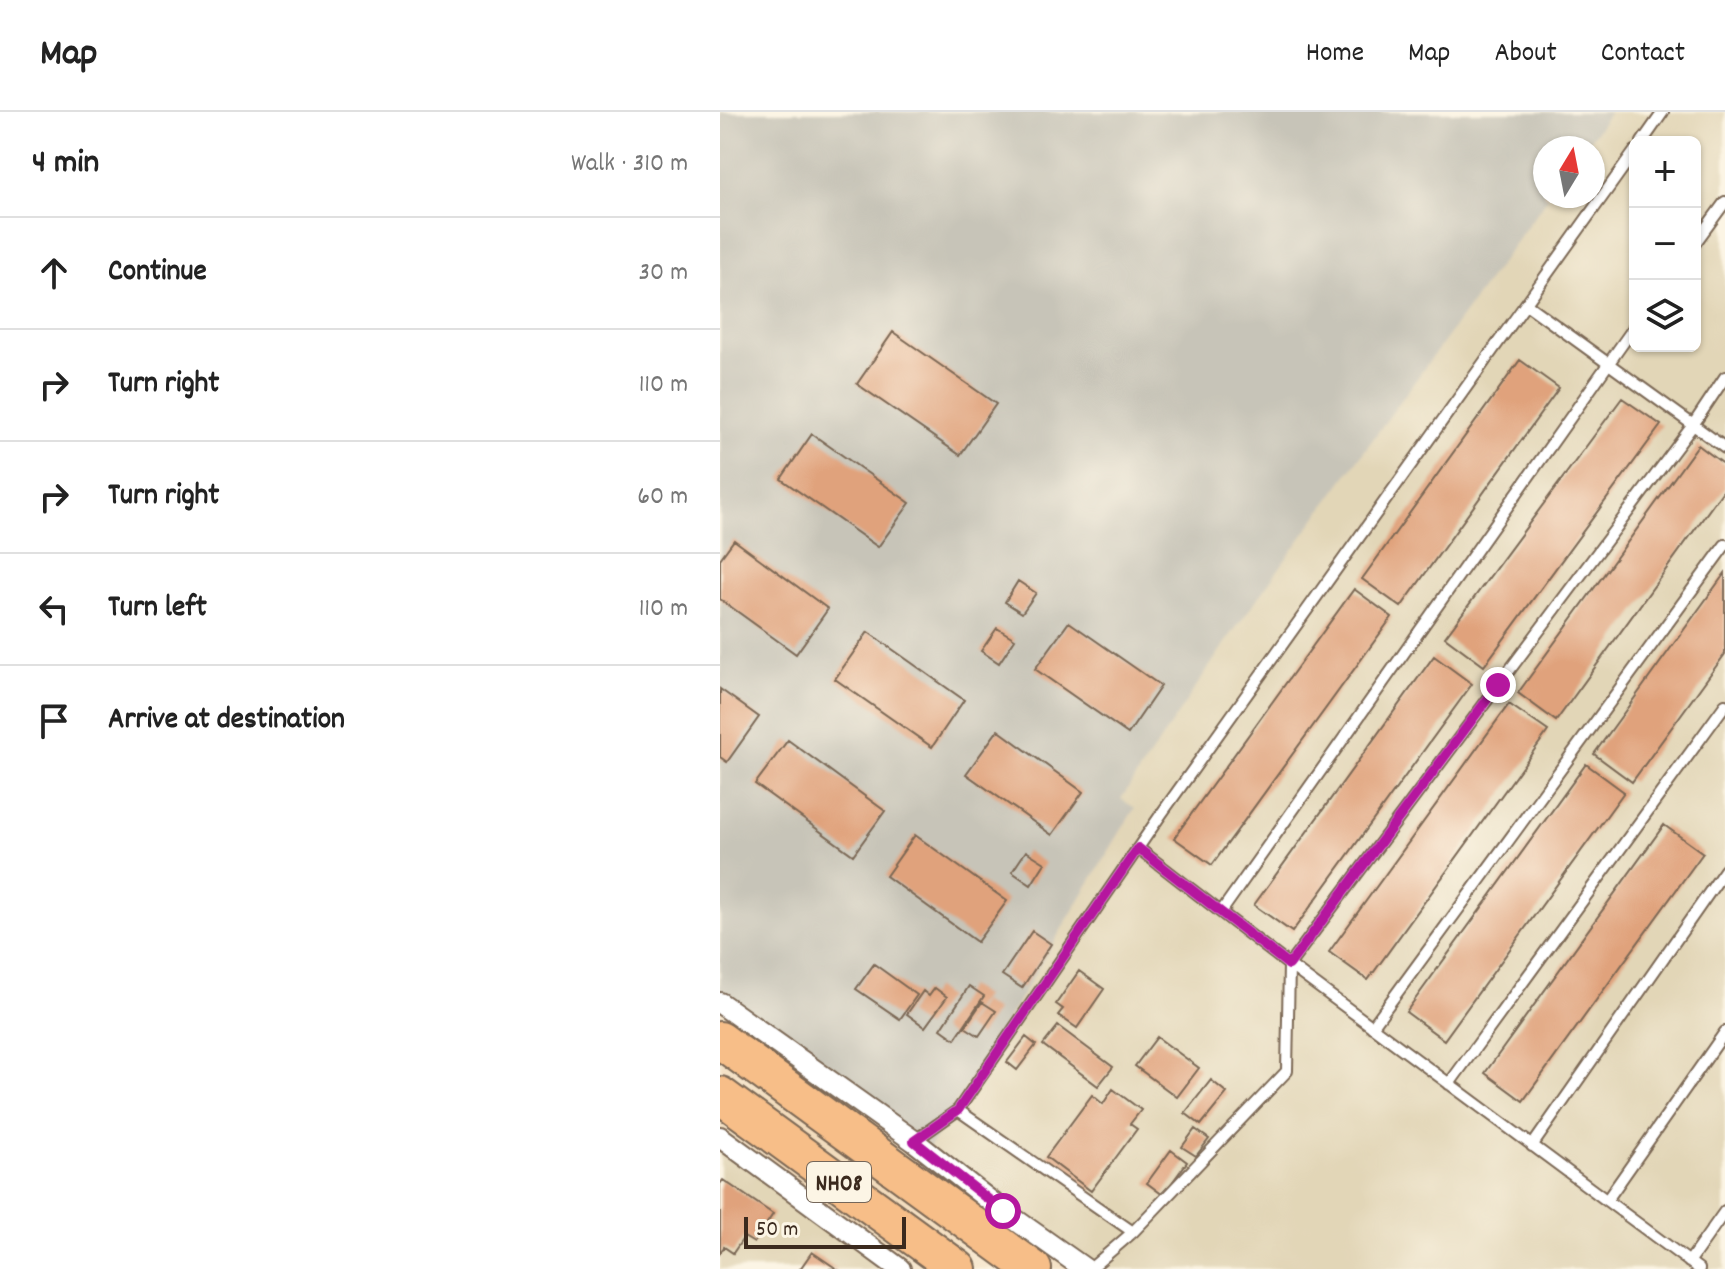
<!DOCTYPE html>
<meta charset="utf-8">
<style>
:root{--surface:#fff;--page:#f6f6f6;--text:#222;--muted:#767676;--line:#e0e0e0}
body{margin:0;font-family:Dekko,sans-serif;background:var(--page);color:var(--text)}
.controls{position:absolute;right:24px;top:24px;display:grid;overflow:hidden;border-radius:12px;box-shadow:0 2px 6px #0004}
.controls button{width:72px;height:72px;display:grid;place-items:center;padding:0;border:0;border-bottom:2px solid var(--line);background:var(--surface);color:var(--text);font:40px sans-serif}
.compass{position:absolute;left:813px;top:24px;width:72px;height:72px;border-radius:50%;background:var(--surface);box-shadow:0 2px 6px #0004;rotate:10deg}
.scale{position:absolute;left:24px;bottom:20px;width:162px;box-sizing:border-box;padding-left:8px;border:4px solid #3b2a1e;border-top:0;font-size:22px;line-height:28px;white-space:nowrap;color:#3b2a1e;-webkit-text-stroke:6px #fcf5e5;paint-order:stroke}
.stop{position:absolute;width:24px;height:24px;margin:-18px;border:6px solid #b5179e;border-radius:50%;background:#fff}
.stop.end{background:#b5179e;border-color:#fff;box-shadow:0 2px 8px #0008}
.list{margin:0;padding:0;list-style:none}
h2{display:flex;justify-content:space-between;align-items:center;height:104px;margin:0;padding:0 32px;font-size:34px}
h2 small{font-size:26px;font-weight:400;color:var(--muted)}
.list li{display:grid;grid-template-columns:52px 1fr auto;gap:24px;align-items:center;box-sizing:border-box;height:112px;padding:0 32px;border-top:2px solid var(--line)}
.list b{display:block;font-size:30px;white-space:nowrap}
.list em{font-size:26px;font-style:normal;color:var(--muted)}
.icon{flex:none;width:44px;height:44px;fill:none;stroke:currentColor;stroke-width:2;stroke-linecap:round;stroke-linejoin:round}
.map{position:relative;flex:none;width:1005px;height:1157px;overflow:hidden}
header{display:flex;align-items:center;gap:48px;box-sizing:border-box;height:112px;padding:0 40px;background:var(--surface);border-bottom:2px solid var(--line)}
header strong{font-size:38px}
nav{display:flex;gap:44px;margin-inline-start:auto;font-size:28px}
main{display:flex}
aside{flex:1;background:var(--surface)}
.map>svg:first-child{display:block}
.built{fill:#e2d6b7;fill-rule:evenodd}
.industrial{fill:#c7c4b8}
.building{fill:#e0a27c}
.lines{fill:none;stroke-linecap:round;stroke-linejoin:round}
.lane-casing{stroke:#7b6855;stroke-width:14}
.street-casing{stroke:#7b6855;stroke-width:24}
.highway-casing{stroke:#7b6855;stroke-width:40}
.lane{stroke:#fff;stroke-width:10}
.street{stroke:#fff;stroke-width:20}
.highway{stroke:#f7be88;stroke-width:36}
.route{stroke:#b5179e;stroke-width:10}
.labels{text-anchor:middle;stroke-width:6;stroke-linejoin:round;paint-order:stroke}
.shield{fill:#fcf5e5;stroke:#75675a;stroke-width:2}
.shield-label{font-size:24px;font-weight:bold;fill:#3b2a1e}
</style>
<header>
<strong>Map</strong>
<nav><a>Home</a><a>Map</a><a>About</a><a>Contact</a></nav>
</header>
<main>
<aside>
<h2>4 min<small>Walk · 310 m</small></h2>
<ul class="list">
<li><svg class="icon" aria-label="ahead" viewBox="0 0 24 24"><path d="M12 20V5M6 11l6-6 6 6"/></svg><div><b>Continue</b></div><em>30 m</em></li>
<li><svg class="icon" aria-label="right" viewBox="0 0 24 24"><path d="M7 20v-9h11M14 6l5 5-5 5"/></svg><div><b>Turn right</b></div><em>110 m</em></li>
<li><svg class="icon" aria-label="right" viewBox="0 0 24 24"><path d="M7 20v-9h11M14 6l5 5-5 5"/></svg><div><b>Turn right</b></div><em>60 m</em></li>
<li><svg class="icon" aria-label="left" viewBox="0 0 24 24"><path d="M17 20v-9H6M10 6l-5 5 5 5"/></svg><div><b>Turn left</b></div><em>110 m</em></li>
<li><svg class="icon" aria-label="arrive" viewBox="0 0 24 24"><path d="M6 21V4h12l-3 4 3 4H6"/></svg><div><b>Arrive at destination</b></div></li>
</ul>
</aside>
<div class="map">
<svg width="1005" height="1157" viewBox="0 0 1005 1157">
<rect width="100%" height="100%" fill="#fcf5e5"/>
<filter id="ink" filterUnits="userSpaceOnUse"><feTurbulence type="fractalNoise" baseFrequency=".0125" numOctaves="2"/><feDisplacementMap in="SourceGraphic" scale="16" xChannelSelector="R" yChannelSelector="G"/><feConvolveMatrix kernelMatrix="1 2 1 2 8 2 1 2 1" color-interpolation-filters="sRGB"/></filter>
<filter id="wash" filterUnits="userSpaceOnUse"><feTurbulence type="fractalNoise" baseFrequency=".006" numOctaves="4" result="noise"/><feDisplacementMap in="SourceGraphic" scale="32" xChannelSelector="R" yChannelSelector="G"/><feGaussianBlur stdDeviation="1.8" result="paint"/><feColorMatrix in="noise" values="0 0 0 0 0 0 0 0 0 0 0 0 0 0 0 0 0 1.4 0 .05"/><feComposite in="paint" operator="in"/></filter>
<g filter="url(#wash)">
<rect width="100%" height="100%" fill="#f2dbbc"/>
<path class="built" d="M890 0H1005V1157H365L208 1037 415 697 401 687 508 527 829 84H873V36H864ZM915 30H975V234H915Z
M0 1025 180 1157H0Z"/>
<path class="industrial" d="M0 0H890L864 36H825V84H829L508 527 401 687 415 696 208 1038 0 891Z"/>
<g id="blocks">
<path class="building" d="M173 220 276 292 240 343 137 272Z
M800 248 839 276 681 495 642 467Z
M902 286 941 313 764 554 725 525Z
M92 322 190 391 158 435 61 367Z
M978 333 1005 353V376L836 609 798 581Z
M14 428 108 497 76 542 0 487V447Z
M1005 461V542L912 670 874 642Z
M298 469 316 481 302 501 285 490Z
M634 477 672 505 492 753 454 726Z
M349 510 441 574 408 622 315 557Z
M277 516 295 527 279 551 261 539Z
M148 520 244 588 212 635 115 567Z
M714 544 752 572 572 820 534 793Z
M0 577 39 605 7 650 0 645Z
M789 592 828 619 648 868 609 840Z
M278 618 363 680 332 723 246 662Z
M68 628 165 699 133 743 35 672Z
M866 652 904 680 724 928 686 900Z
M944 713 983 741 803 989 765 961Z
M195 723 287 789 257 830 166 764Z
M306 739 325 751 311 773 292 760Z
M312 819 331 832 302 876 282 863Z
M154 852 197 883 180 907 136 877Z
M359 859 384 877 357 916 338 903 343 897 336 892Z
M249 874 264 884 235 927 221 917Z
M215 876 227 885 205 915 187 902 203 879 209 884Z
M262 890 276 899 259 924 245 915Z
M338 914 393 955 378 974 323 933Z
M306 925 316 933 297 958 287 950Z
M437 925 479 956 457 985 415 954Z
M491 968 507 981 481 1013 465 1001Z
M393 977 421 998 410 1012 417 1017 371 1079 326 1045 372 983 383 992Z
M475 1017 489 1027 476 1044 462 1035Z
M451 1038 467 1050 443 1083 427 1071Z
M3 1068 53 1102 34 1131 24 1125 13 1141 4 1135 0 1141V1072Z
M92 1140 117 1157H80Z"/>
</g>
</g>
<g filter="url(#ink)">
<use href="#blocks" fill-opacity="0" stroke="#7b6855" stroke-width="2"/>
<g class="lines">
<defs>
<path id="lane" d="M922 30 943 0
M975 131 1005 90
M806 192 1005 336
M418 736 569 853 979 1157
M501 800 915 214
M652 915 1005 433
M729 972 1005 593
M238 998 413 1120
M194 1029 238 998 442 701 915 39
M812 1034 1005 758
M887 1088 1005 920
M969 1150 1005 1099
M370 1157 413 1120 567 959 569 853 973 313 1005 265"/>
<path id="street" d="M0 891 194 1029 283 1099 365 1157
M0 1025 180 1157"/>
<path id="highway" d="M0 928 313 1157
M0 983 238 1157"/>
</defs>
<use href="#lane" class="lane-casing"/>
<use href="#street" class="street-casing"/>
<use href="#highway" class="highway-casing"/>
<use href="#lane" class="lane"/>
<use href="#street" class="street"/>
<use href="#highway" class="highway"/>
</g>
</g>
<g class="lines" filter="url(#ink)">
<path class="route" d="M283 1099 194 1029 238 998 418 736 569 853 778 573"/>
</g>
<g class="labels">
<rect class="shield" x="87" y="1050" width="64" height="40" rx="6"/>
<g class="shield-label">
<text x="119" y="1078">NH08</text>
</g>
</g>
</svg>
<div class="controls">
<button>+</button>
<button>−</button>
<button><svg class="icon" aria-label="layers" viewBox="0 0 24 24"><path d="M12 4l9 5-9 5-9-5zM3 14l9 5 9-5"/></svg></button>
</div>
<svg class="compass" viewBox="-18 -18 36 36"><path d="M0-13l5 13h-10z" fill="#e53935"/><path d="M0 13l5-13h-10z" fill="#767676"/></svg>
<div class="scale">50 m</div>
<div class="stop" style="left:283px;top:1099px"></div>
<div class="stop end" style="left:778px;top:573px"></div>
</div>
</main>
